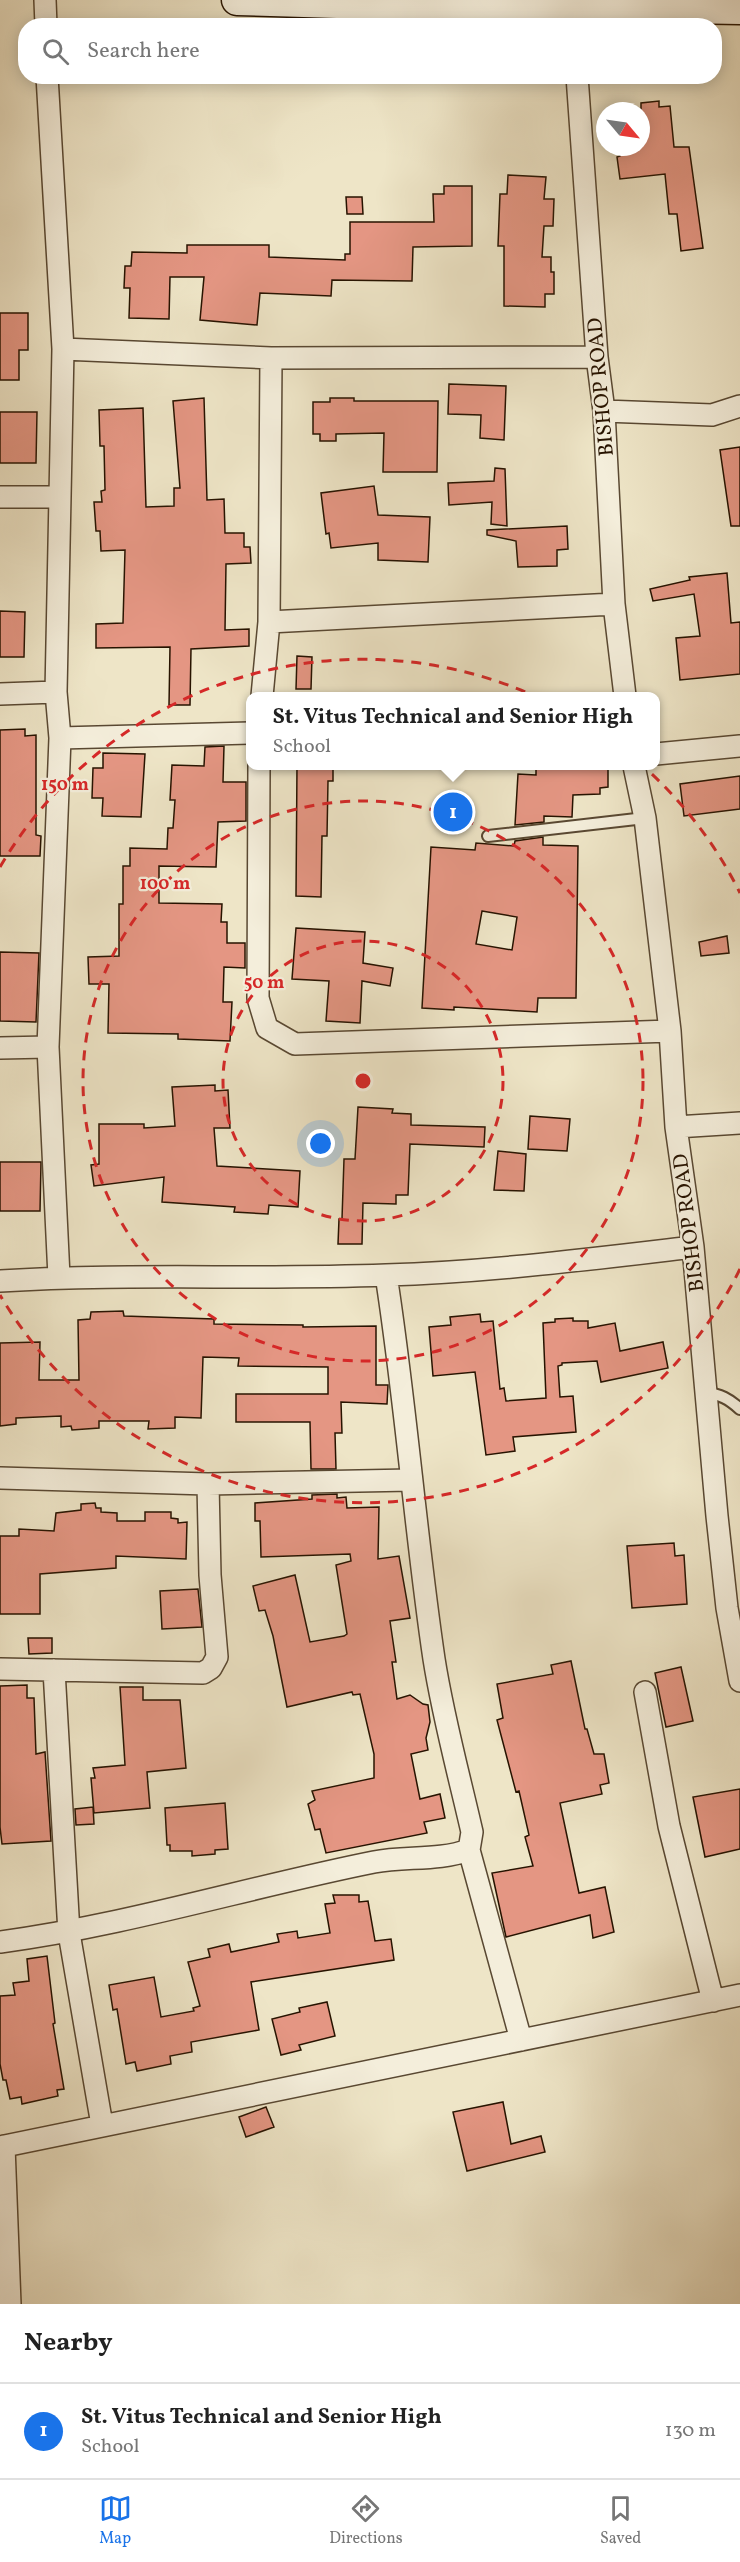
<!DOCTYPE html>
<style>
:root{--surface:#fff;--page:#f2f2f2;--text:#222;--muted:#767676;--line:#e0e0e0;--accent:#1a73e8}
body{margin:0;font-family:Vollkorn,serif;background:var(--page);color:var(--text)}
.compass{position:absolute;left:596px;top:102px;width:54px;height:54px;border-radius:50%;background:var(--surface);box-shadow:0 3px 15px #0003;rotate:119deg}
.you{position:absolute;left:321px;top:1144px;width:21px;height:21px;margin:-15px;border:4px solid #fff;border-radius:50%;background:#1a73e8;box-shadow:0 0 0 9px #1a73e833}
.badge{display:grid;place-items:center;width:39px;height:39px;border-radius:50%;background:var(--accent);color:#fff;font-size:20px;font-weight:700}
.pin{position:absolute;translate:-50% -50%;border:3px solid #fff;box-shadow:0 2px 6px #0006}
.popup{position:absolute;left:246px;top:692px;width:414px;height:78px;box-sizing:border-box;display:grid;place-content:center;border-radius:12px;background:var(--surface);filter:drop-shadow(0 2px 4px #0005);font-size:20px;white-space:nowrap;color:var(--muted)}
.popup b{font-size:22px;color:var(--text)}
.popup::after{content:'';position:absolute;left:50%;top:100%;margin-left:-12px;border:12px solid transparent;border-top-color:var(--surface)}
.list{margin:0;padding:0;list-style:none}
h2{display:flex;justify-content:space-between;align-items:center;height:78px;margin:0;padding:0 24px;font-size:26px}
h2 small{font-size:20px;font-weight:400;color:var(--muted)}
.list li{display:grid;grid-template-columns:39px 1fr auto;gap:18px;align-items:center;box-sizing:border-box;height:96px;padding:0 24px;border-top:2px solid var(--line)}
.list b{display:block;font-size:22px;white-space:nowrap}
.list p{margin:0;font-size:20px;white-space:nowrap;color:var(--muted)}
.list em{font-size:20px;font-style:normal;color:var(--muted)}
.icon{flex:none;width:33px;height:33px;fill:none;stroke:currentColor;stroke-width:2;stroke-linecap:round;stroke-linejoin:round}
.map{position:relative;flex:none;width:740px;height:2304px;overflow:hidden}
.search{position:absolute;background:var(--surface);box-shadow:0 3px 15px #0003;left:18px;right:18px;top:18px;height:66px;display:flex;align-items:center;gap:15px;box-sizing:border-box;padding:0 21px;border-radius:24px;color:var(--muted);font-size:22px}
.sheet{height:174px;background:var(--surface)}
nav{display:flex;justify-content:space-around;align-items:center;box-sizing:border-box;height:84px;border-top:2px solid var(--line);background:var(--surface);font-size:16px;color:var(--muted)}
nav a{display:grid;justify-items:center;gap:3px}
nav .on{color:var(--accent)}
.map>svg:first-child{display:block}
.building{fill:#e49683;stroke:#271300;stroke-width:1.5;fill-rule:evenodd}
.lines{fill:none;stroke-linecap:round;stroke-linejoin:round}
.lane-casing{stroke:#594832;stroke-width:14}
.street-casing{stroke:#594832;stroke-width:24}
.secondary-casing{stroke:#271300;stroke-width:33}
.lane{stroke:#f4eedb;stroke-width:10}
.street{stroke:#f4eedb;stroke-width:21}
.secondary{stroke:#f4eedb;stroke-width:30}
.ring{fill:none;stroke:#d62828;stroke-width:3;stroke-dasharray:10 8}
.labels{text-anchor:middle;stroke-width:4.5;stroke-linejoin:round;paint-order:stroke}
.street-label{font-size:21px;fill:#271300;stroke:#f4eedb}
.centre{fill:#d62828;stroke:#f4eedb;stroke-width:3}
.ring-label{font-size:18px;text-anchor:middle;font-weight:bold;fill:#d62828;stroke:#f4eedb;stroke-width:4.5;stroke-linejoin:round;paint-order:stroke}
</style>
<div class="map">
<svg width="740" height="2304" viewBox="0 0 740 2304">
<rect width="100%" height="100%" fill="#eee5c7"/>
<filter id="stains"><feTurbulence type="fractalNoise" baseFrequency=".00333" numOctaves="4"/><feColorMatrix values="0 0 0 0 .2 0 0 0 0 .09 0 0 0 0 .02 0 0 0 .5 -.17"/></filter>
<radialGradient id="worn" r=".72"><stop offset=".6" stop-color="#630" stop-opacity="0"/><stop offset="1" stop-color="#630" stop-opacity=".3"/></radialGradient>
<path class="building" d="M659 101V107L670 106 674 147H689L703 248 681 251 677 214H669L665 174 620 179 617 157 620 156V147H641V103Z
M508 175 546 177 544 199H554L553 226H544L542 257H551V272H554V294H545V307L504 306V246H498L500 194H507Z
M444 186H472V246L413 247 412 281 332 280 331 296 260 293 257 325 200 320 204 277H170L169 319 129 318 130 288H124L125 266H131L132 252 187 253V245H269V257L345 260V254H350V222H434L433 194H444Z
M346 197H362L363 214H347Z
M0 313H28V350H19V380H0Z
M449 384 506 386 504 440 480 438 481 415 448 414Z
M204 398 207 500 224 499 225 533H244V547H250L251 563 226 564 225 630 249 629V646L191 649 190 705H169L170 647 96 648V624L123 623 125 550 101 551 100 531H96L94 502H102L101 491 105 490 104 446H100L99 410 143 408 146 507 174 506V488H180L173 401Z
M330 398H354V401H438L437 472H383L384 433 336 434V441H320V434H313V402H330Z
M0 412H37L36 463H0Z
M740 447V526H731L720 450Z
M495 468 505 469 507 526 491 524 492 502 449 505 448 483 494 481Z
M374 486 378 515 430 517 428 562 378 560V543L331 548 329 533 326 534 321 493Z
M567 526 568 549 557 550V566L518 567 516 541 487 535V530Z
M727 573 731 623 740 622V674L680 680 676 638 700 636 694 594 653 601 650 589 690 580 689 577Z
M0 611 25 612 24 657H0Z
M297 656 312 657 311 689H296Z
M25 729V736L36 735V835L41 836 40 856H0V730Z
M224 746 223 782H246V821L218 822 216 867 159 866V903L222 904 221 922H227V943H245V968L224 967 223 1002H232L230 1041 178 1039V1034L108 1033 109 984H89L88 957 119 956V904H123V866H130V848L167 849 168 828H173L175 800H170L172 765 204 766 205 747Z
M103 753 145 754 141 817 102 816 103 798H92L93 768H103Z
M297 765H333V781H328L327 836H322L321 897 296 896Z
M536 765H608V787L600 788V794L573 795 572 817 544 816V822L515 825 518 774 536 775Z
M740 776V809L684 816 680 784Z
M543 837V845L578 846 576 998H538L537 1012 454 1007V1010L422 1008 431 847 475 850 476 843 514 846 515 841ZM482 911 517 917 512 950 476 944Z
M296 928 365 932 363 963 393 968 390 986 362 981 360 1023 326 1021 329 981 292 979Z
M727 936 729 953 701 956 699 942Z
M0 952 39 953 36 1022 0 1021Z
M215 1085V1091L228 1090 230 1128H214L217 1166 300 1171 298 1207 269 1205 268 1214 234 1212 235 1207 162 1202 164 1177 94 1186 91 1165 99 1164V1124H144V1128L175 1126 172 1087Z
M358 1107 393 1109 392 1113 411 1114V1125L485 1127 484 1147 410 1144 408 1195H396V1204L363 1203 362 1244H338L339 1219H342L344 1159H355Z
M530 1116 570 1119 567 1151 528 1149Z
M498 1151 526 1154 524 1191 494 1190Z
M0 1162H41L40 1211H0Z
M123 1311 124 1316 214 1319V1324L303 1325V1327L376 1326V1385H388L387 1404 341 1402 342 1433H335L336 1469H311L310 1422H236V1394H328V1367L238 1366 239 1358 203 1357 201 1418 175 1417V1428L148 1429 149 1421H99V1428L72 1430 71 1426 61 1427V1416L16 1418V1424L0 1426V1343L40 1342 39 1380H79L78 1320 90 1319 91 1312Z
M480 1314 481 1322 493 1321 500 1389 504 1388 506 1401 546 1398 543 1323 555 1322V1319L573 1318V1321H588V1328L615 1323 620 1351 663 1342 668 1368 601 1382 597 1361 562 1363V1365L558 1366 560 1397 573 1396 576 1432 513 1437 515 1451 486 1455 475 1372 433 1376 429 1327 451 1325 450 1317Z
M337 1494V1498L346 1497 347 1508 379 1507 378 1559 399 1556 410 1618 390 1621 396 1662H392L397 1699 410 1695 423 1704 428 1705 430 1722 426 1738 428 1750 411 1754 420 1799 440 1794 445 1818 424 1822 427 1833 326 1853 320 1829 315 1830 308 1804 315 1800 312 1791 374 1778V1754L360 1694 353 1695 352 1692 287 1707 273 1636 265 1610 259 1611 253 1586 295 1575 310 1642 344 1636 347 1634 336 1565 351 1561 350 1554 261 1557 260 1521H255V1503L312 1499V1495Z
M95 1503 96 1508H101V1512L117 1513V1521H145V1512H171V1518L178 1519V1523L187 1522 186 1559 116 1556V1568L40 1574V1614H0V1536H19V1529L54 1531 56 1513 81 1510V1504Z
M674 1543 675 1556 684 1555 687 1604 632 1608 627 1546Z
M198 1589 202 1627 162 1629 160 1591Z
M28 1638H52V1653L29 1654Z
M571 1661 585 1729H587L594 1754H604L609 1783 600 1785 602 1794 560 1803 579 1893 605 1887 614 1932 593 1938 590 1915 506 1937 492 1873 533 1866 525 1837 529 1835 519 1791 516 1792 497 1720 503 1718 497 1684 553 1674 551 1665Z
M681 1667 693 1721 666 1727 655 1673Z
M27 1685V1698H34L36 1754 45 1752 51 1841 2 1844 0 1827V1686Z
M120 1687H143V1700H180L186 1768 147 1772 150 1808 94 1813 91 1778H95L93 1768 125 1765Z
M740 1789V1849L705 1857 693 1797Z
M225 1803 228 1849 215 1850V1854L192 1856V1851H170V1845H167L165 1808Z
M93 1807 94 1824 76 1825 75 1809Z
M333 1895H359V1902L368 1901 375 1941 391 1939 394 1960 251 1982 259 2030 191 2042 192 2052 170 2056 171 2064 137 2071 135 2062 126 2064 117 2009 113 2010 109 1985 154 1977 161 2017 194 2011 193 2008 200 2006 188 1962 210 1957 208 1949 229 1944 231 1952 279 1942 277 1934 297 1931 298 1938 330 1933 325 1904 335 1903Z
M47 1956 55 2023 53 2024 64 2089 57 2090 58 2096 22 2104 21 2097 10 2099 6 2080H3L0 2064V1996L15 1995 13 1983 29 1981 27 1959Z
M327 2002 335 2036 299 2045 301 2050 281 2055 272 2019 300 2012 299 2008Z
M503 2102 511 2144 541 2136 545 2152 467 2171 453 2112Z
M266 2107 274 2127 246 2137 239 2117Z"/>
<g class="lines">
<defs>
<path id="lane" d="M488 836 645 818
M706 1393C720 1394 729 1399 740 1409"/>
<path id="street" d="M45 0 46 26
M47 76 63 349 56 692 60 738 48 1047 59 1277
M577 76 597 357 604 411 614 604 625 696
M63 349 271 358 597 357
M604 411 712 415 740 406
M0 497H59
M269 622 614 604
M0 694 56 692
M262 696 269 622 271 358
M60 738 250 733
M656 754 740 746
M259 766 258 998 267 1028 295 1044 670 1031
M634 766 645 818 670 1031 676 1127 693 1247 717 1516 727 1608 740 1681
M0 1048 48 1047
M676 1127 740 1123
M0 1281C128 1273 257 1280 386 1275 488 1272 591 1259 693 1247
M0 1478 208 1484 411 1480
M0 1669 203 1673 211 1668 217 1657 210 1575 208 1484
M54 1670 69 1933 102 2125
M645 1692 669 1826 713 2001
M469 1850 521 2040
M0 1942C127 1925 249 1887 374 1862 406 1856 438 1861 469 1850L472 1832C459 1775 443 1717 434 1659 415 1531 406 1403 386 1275
M4 2146 10 2304
M0 2147 740 1995"/>
<path id="secondary" d="M237 0 572 10 624 7 740 9"/>
</defs>
<use href="#lane" class="lane-casing"/>
<use href="#street" class="street-casing"/>
<use href="#secondary" class="secondary-casing"/>
<use href="#lane" class="lane"/>
<use href="#street" class="street"/>
<use href="#secondary" class="secondary"/>
</g>
<g class="ring">
<circle cx="363" cy="1081" r="140"/>
<circle cx="363" cy="1081" r="280"/>
<path d="M740 1269A421 421 0 0 1 0 1295M0 867A421 421 0 0 1 740 893"/>
</g>
<g class="labels">
<g class="street-label">
<text transform="translate(600 387) rotate(-95)" y="7">BISHOP ROAD</text>
<text transform="translate(688 1223) rotate(-97)" y="7">BISHOP ROAD</text>
</g>
</g>
<circle cx="363" cy="1081" r="9" class="centre"/>
<g class="ring-label">
<text x="65" y="790">150 m</text>
<text x="165" y="889">100 m</text>
<text x="264" y="988">50 m</text>
</g>
<rect width="100%" height="100%" filter="url(#stains)"/>
<rect width="100%" height="100%" fill="url(#worn)"/>
</svg>
<svg class="compass" viewBox="-18 -18 36 36"><path d="M0-13l5 13h-10z" fill="#e53935"/><path d="M0 13l5-13h-10z" fill="#767676"/></svg>
<div class="you"></div>
<div class="pin badge" style="left:453px;top:812px">1</div>
<div class="popup"><b>St. Vitus Technical and Senior High</b>School</div>
<div class="search"><svg class="icon" aria-label="search" viewBox="0 0 24 24"><circle cx="10" cy="10" r="6"/><path d="M15 15l6 6"/></svg>Search here</div>
</div>
<section class="sheet">
<h2>Nearby<small></small></h2>
<ul class="list">
<li><span class="badge">1</span><div><b>St. Vitus Technical and Senior High</b><p>School</p></div><em>130 m</em></li>
</ul>
</section>
<nav>
<a class="on"><svg class="icon" aria-label="map" viewBox="0 0 24 24"><path d="M3 6l6-2 6 2 6-2v14l-6 2-6-2-6 2zM9 4v14M15 6v14"/></svg>Map</a>
<a><svg class="icon" aria-label="directions" viewBox="0 0 24 24"><path d="M12 3l9 9-9 9-9-9zM9 14v-3h6M13 9l2 2-2 2"/></svg>Directions</a>
<a><svg class="icon" aria-label="saved" viewBox="0 0 24 24"><path d="M7 4h10v16l-5-4-5 4z"/></svg>Saved</a>
</nav>
